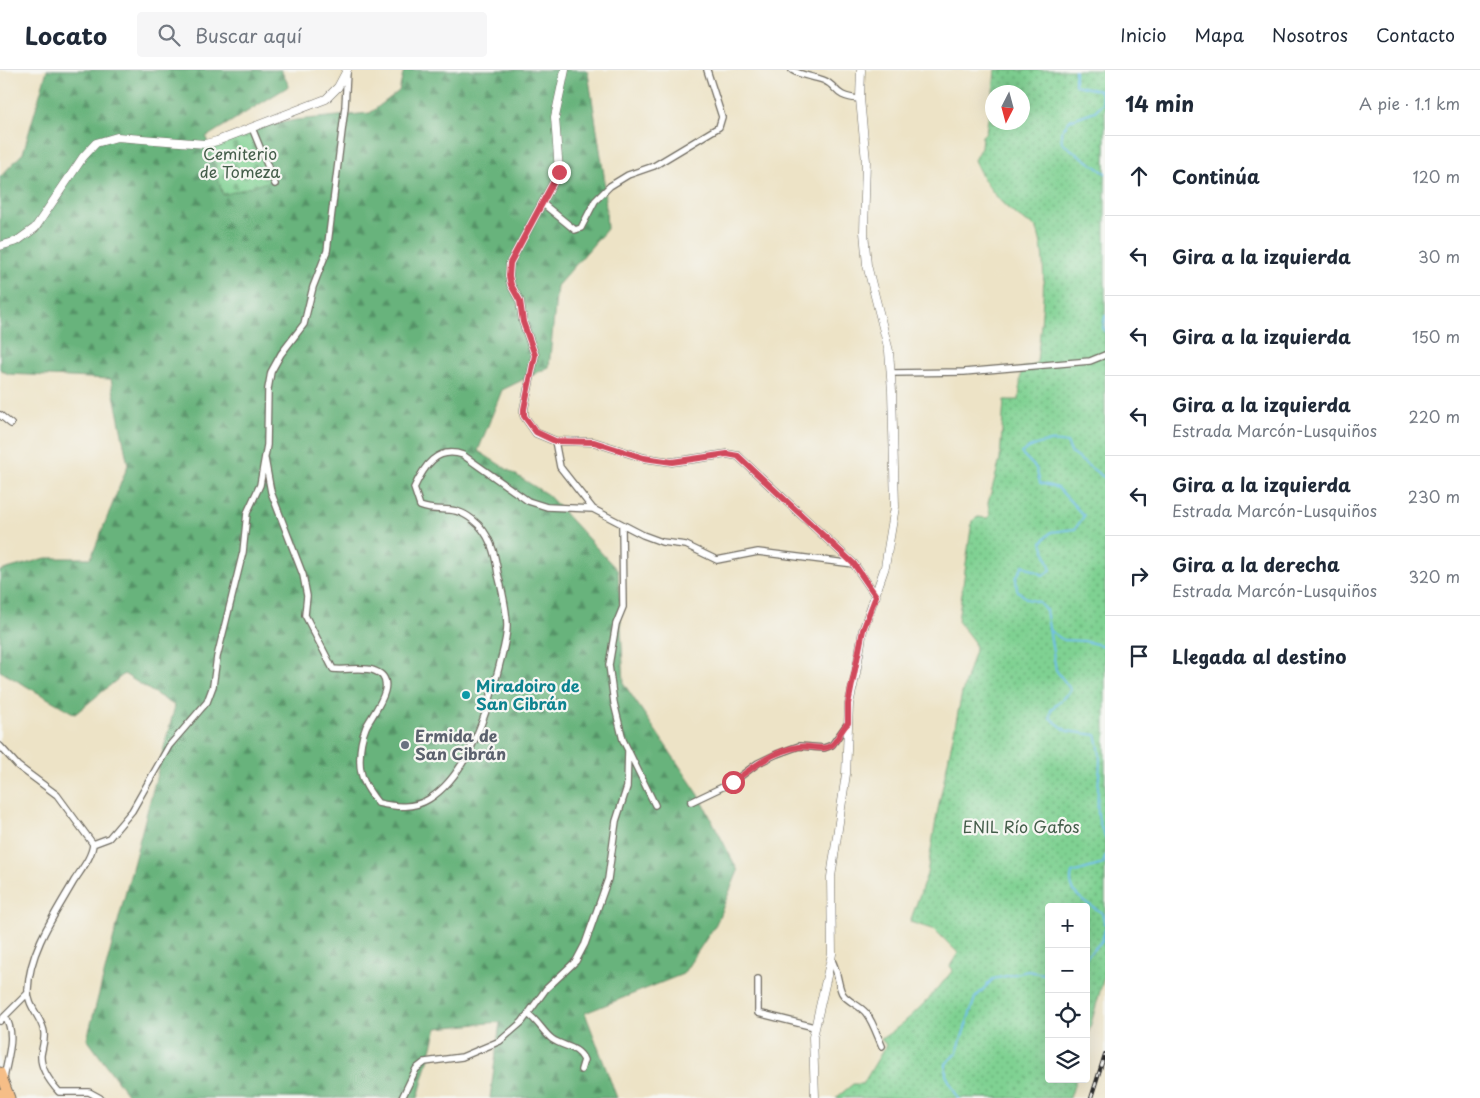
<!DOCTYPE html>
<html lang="es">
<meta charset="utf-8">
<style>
:root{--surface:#fff;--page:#f6f6f7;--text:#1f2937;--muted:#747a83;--line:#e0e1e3}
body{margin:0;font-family:"Playpen Sans",sans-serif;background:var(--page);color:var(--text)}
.controls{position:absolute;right:15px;bottom:15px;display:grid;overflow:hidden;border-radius:5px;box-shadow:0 5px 20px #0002}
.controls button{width:45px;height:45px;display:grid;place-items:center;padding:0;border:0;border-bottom:1px solid var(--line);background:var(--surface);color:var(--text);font:25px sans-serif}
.compass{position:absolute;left:985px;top:15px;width:45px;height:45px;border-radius:50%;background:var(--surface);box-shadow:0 5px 20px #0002;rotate:186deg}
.stop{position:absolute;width:15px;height:15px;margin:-11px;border:4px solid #d1495b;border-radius:50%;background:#fff}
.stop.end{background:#d1495b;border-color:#fff;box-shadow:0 1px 5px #0008}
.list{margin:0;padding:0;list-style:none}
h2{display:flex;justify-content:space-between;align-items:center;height:65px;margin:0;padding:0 20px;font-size:21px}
h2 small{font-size:16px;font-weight:400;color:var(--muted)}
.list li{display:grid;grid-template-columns:32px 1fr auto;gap:15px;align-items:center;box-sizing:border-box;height:80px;padding:0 20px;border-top:1px solid var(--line)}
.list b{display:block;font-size:19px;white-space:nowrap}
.list p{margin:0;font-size:16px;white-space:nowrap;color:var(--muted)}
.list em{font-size:16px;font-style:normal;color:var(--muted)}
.icon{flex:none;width:28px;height:28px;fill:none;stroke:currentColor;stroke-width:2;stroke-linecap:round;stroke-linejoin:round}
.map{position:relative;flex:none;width:1105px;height:1028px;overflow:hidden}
header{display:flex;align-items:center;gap:30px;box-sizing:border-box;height:70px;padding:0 25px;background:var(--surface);border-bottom:1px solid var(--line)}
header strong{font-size:24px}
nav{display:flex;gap:28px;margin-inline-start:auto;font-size:18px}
.search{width:350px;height:45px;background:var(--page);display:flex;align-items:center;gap:12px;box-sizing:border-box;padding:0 18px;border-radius:5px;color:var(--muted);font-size:19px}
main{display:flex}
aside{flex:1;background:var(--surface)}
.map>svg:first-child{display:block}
.forest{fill:url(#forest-firs);stroke:#496f54}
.cemetery{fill:url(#cemetery-stones);stroke:#557e5e}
.park{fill:url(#park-dots);stroke:#557e5e}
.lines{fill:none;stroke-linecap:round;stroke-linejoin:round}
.stream{stroke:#6fbfea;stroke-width:2}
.minor-casing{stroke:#6f6b61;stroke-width:8}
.tertiary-casing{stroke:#6f6b61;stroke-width:9}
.primary-casing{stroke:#6f6b61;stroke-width:11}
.minor{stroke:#fff;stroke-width:5.5}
.tertiary{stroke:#fff;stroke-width:8}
.primary{stroke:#f6be87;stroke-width:9}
.rail-casing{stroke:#2b2b2b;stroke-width:4}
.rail{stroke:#f6f6f2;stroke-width:2;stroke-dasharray:5.5;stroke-linecap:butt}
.route{stroke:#d1495b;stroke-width:6}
.culture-dot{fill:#0f9aa8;stroke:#f6f6f2;stroke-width:2}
.worship-dot{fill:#6b7280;stroke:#f6f6f2;stroke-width:2}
.labels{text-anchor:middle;stroke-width:4.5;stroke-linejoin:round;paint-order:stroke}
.park-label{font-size:16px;fill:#445d4a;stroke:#f6f6f2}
.culture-label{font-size:16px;font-weight:bold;fill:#0d838f;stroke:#f6f6f2;text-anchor:start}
.worship-label{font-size:16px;font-weight:bold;fill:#5b616d;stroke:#f6f6f2;text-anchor:start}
</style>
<header>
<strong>Locato</strong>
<div class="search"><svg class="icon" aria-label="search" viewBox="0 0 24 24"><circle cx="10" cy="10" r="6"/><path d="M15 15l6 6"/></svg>Buscar aquí</div>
<nav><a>Inicio</a><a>Mapa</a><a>Nosotros</a><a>Contacto</a></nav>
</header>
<main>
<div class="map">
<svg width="1105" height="1028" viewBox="0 0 1105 1028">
<defs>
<pattern id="forest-firs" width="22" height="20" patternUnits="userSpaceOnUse" patternTransform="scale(1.25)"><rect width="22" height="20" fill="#67b37c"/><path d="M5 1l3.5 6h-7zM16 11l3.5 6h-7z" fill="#559266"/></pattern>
<pattern id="cemetery-stones" width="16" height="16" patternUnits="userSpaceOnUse" patternTransform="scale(1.25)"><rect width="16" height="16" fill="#7fd192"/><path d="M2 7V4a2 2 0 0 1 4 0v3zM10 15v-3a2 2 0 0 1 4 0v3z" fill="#68aa77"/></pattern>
<pattern id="park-dots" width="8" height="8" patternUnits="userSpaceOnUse" patternTransform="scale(1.25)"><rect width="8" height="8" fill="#7fd192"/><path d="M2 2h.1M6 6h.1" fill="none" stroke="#68aa77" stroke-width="1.8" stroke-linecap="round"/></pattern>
</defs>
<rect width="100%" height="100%" fill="#f6f6f2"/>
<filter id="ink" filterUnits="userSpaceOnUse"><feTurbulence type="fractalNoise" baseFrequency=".02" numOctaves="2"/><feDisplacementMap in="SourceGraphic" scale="10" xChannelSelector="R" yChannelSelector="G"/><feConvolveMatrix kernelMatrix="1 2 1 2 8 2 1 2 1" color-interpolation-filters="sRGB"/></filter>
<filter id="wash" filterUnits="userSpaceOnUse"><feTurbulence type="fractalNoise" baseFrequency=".0096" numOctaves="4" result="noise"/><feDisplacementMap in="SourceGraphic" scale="20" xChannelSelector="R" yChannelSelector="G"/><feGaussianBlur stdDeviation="1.12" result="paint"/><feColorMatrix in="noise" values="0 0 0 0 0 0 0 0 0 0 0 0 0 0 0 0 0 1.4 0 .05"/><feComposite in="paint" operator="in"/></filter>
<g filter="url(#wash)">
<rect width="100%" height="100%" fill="#ede3c6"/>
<path class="forest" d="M47 0H281L289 16 206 67 223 125 252 58 296 50 370 43 399 21 404 0H586L588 3 604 105 607 159 557 216 549 297 502 320 478 381 548 425 618 501 624 614 699 725 738 801 716 854 683 904 585 943 617 1028H490L500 952 437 958 418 1028H130L87 969 175 636 124 604 75 644 0 601V501L46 488H91L128 395 111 309 8 304 0 299V107L23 83Z"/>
<path class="cemetery" d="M254 61 274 110 223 125 209 77Z"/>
<path class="park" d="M995 0H1105V903L1086 972V837H1049V1009H1076L1070 1028H836L853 1014H863L886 975 881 969C910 951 932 926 953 900L950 896 958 883 935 860 910 852 927 804 937 744 962 623 975 580 974 572 958 551 972 451 978 447 987 448 990 446 988 433 1000 390 1004 330H1019L1021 299 1035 295 1037 291C1041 254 1050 190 1036 157 1006 142 988 121 974 90L981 77 982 66 986 62 992 23V52H1022V22H993Z"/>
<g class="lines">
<path class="stream" d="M1075 0V15L1100 21 1103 33 1095 41 1070 50 1061 62 1062 73 1105 103
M1105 246 1103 258 1105 261
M1105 408 1072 384 1067 373C1050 369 1035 373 1021 383L1036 398 1040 413 1058 418 1084 446 1075 459 1051 462 1042 472 1051 500 1043 505 1023 495 1016 508 1017 520 1027 529 1039 532 1046 540 1056 600 1071 620 1051 640 1050 648 1067 661 1096 665C1105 691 1095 716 1098 744 1098 751 1102 760 1105 767
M1049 560 1063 570 1084 571 1105 576
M1105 786 1103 794 1072 803C1066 824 1086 832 1102 843L1105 855
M1086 887 1102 871 1105 859
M958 1028 946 1005V994L957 982 975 928 993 909 1028 901 1049 905"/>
</g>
</g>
<g filter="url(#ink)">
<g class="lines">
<defs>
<path id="minor" d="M792 0C802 6 812 6 823 10 839 16 832 27 860 29
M252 58 275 114
M542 133 575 160 581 158 595 131 610 116 628 105 654 96 719 57 722 47 707 0
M891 303 964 302 1090 291 1105 285
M0 345 11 354
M555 371 560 397 593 439 643 465 662 472 686 475 717 490 758 482 854 494
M265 389 271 422 303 505 307 526 305 545 333 599C346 601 362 596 375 601 401 611 372 644 366 657 362 667 360 678 360 688 359 707 367 719 378 733 396 737 413 739 429 729 469 704 488 639 499 597 502 584 507 569 507 556 507 539 502 520 498 504 495 483 490 463 473 450 452 433 440 444 420 436L414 418C424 396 437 376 463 385L528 431 547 437 593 439
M622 456 623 537 616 554 609 595 614 633 623 670 655 735
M0 676 18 696 57 725 93 774C92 787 81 800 74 811 55 844 29 881 28 920 27 936 42 948 44 962 45 970 42 978 41 985 40 998 51 1013 59 1022H89L100 1028
M691 732 733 712 758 693 777 684 799 676 824 678 832 675 848 653
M93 774 109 768 132 741 169 676 207 632 213 616 217 587 243 482 247 443 260 415 267 375 268 319 271 302 281 284 304 254 313 217 327 181 345 37 347 2
M831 889C838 900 837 912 842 923 847 932 860 935 866 943 873 952 877 965 882 976
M758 909V943L814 957
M528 944C538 951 543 962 552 969 563 977 578 976 584 990L581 1000
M0 951 28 923
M4 1009C7 988 17 965 5 946
M402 1028 416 999 425 992 462 987 500 971 522 952 546 919 576 891 585 874 608 809 616 751 627 717 628 680"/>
<path id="tertiary" d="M565 0 555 47 559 102 510 193 509 206 511 215 520 231 523 252 535 285 524 339V346L536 363 555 371 594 372 644 388 672 392 727 384 738 386 854 494 876 526
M0 176 17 171 35 158 83 87 96 73 117 67 205 74 217 71 326 29 338 17 347 0
M815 1028 813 967 832 884 831 807 846 704 849 634 856 603 863 560 885 497 895 437 892 321 889 281 867 195 864 162 866 91 860 29 861 0"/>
<path id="primary" d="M0 1002 10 1028
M0 1024 2 1028"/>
</defs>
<use href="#minor" class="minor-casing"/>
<use href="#tertiary" class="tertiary-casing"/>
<use href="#primary" class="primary-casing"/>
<use href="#minor" class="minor"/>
<use href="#tertiary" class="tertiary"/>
<use href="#primary" class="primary"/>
<defs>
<path id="rail" d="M1091 1028 1105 984"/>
</defs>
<use href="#rail" class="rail-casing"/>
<use href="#rail" class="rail"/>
</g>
</g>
<g class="lines" filter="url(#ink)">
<path class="route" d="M559 102 510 193 509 206 511 215 520 231 523 252 535 285 524 339V346L536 362 555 371 594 372 644 388 672 392 727 384 738 386 854 494 876 526 863 560 848 634V653C841 659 838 670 832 675 822 682 808 674 798 677 773 681 753 697 733 712"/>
</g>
<circle class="culture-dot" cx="466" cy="625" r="5"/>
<circle class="worship-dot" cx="405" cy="675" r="5"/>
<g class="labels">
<g class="park-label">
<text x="240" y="90">Cemiterio<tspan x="240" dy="18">de Tomeza</tspan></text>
<text x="1021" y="763">ENIL Río Gafos</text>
</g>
<g class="culture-label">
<text x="476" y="622">Miradoiro de<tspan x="476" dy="18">San Cibrán</tspan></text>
</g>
<g class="worship-label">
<text x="415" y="672">Ermida de<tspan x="415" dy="18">San Cibrán</tspan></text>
</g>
</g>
</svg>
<div class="controls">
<button>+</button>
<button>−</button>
<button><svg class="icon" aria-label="locate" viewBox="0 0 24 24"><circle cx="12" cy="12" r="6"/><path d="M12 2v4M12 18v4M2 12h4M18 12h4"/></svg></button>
<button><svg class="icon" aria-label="layers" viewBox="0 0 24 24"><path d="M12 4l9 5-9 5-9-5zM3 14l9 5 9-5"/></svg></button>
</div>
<svg class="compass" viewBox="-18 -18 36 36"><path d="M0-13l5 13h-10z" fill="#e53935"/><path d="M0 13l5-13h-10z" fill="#747a83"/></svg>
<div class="stop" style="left:733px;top:712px"></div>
<div class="stop end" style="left:559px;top:102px"></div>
</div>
<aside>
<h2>14 min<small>A pie · 1.1 km</small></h2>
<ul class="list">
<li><svg class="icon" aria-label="ahead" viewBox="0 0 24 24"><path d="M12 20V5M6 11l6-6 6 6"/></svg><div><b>Continúa</b></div><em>120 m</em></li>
<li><svg class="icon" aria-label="left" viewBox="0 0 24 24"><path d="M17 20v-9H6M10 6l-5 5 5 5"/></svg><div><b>Gira a la izquierda</b></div><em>30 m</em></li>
<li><svg class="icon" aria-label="left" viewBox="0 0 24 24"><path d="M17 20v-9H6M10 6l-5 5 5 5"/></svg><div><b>Gira a la izquierda</b></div><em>150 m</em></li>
<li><svg class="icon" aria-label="left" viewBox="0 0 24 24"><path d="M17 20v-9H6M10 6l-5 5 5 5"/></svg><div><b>Gira a la izquierda</b><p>Estrada Marcón-Lusquiños</p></div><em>220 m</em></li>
<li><svg class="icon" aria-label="left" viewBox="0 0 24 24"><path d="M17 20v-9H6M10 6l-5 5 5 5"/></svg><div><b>Gira a la izquierda</b><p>Estrada Marcón-Lusquiños</p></div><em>230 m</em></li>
<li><svg class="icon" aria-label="right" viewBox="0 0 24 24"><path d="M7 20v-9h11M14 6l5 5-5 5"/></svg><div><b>Gira a la derecha</b><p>Estrada Marcón-Lusquiños</p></div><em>320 m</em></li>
<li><svg class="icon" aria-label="arrive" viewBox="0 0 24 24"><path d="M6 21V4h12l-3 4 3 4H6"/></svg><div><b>Llegada al destino</b></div></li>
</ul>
</aside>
</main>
